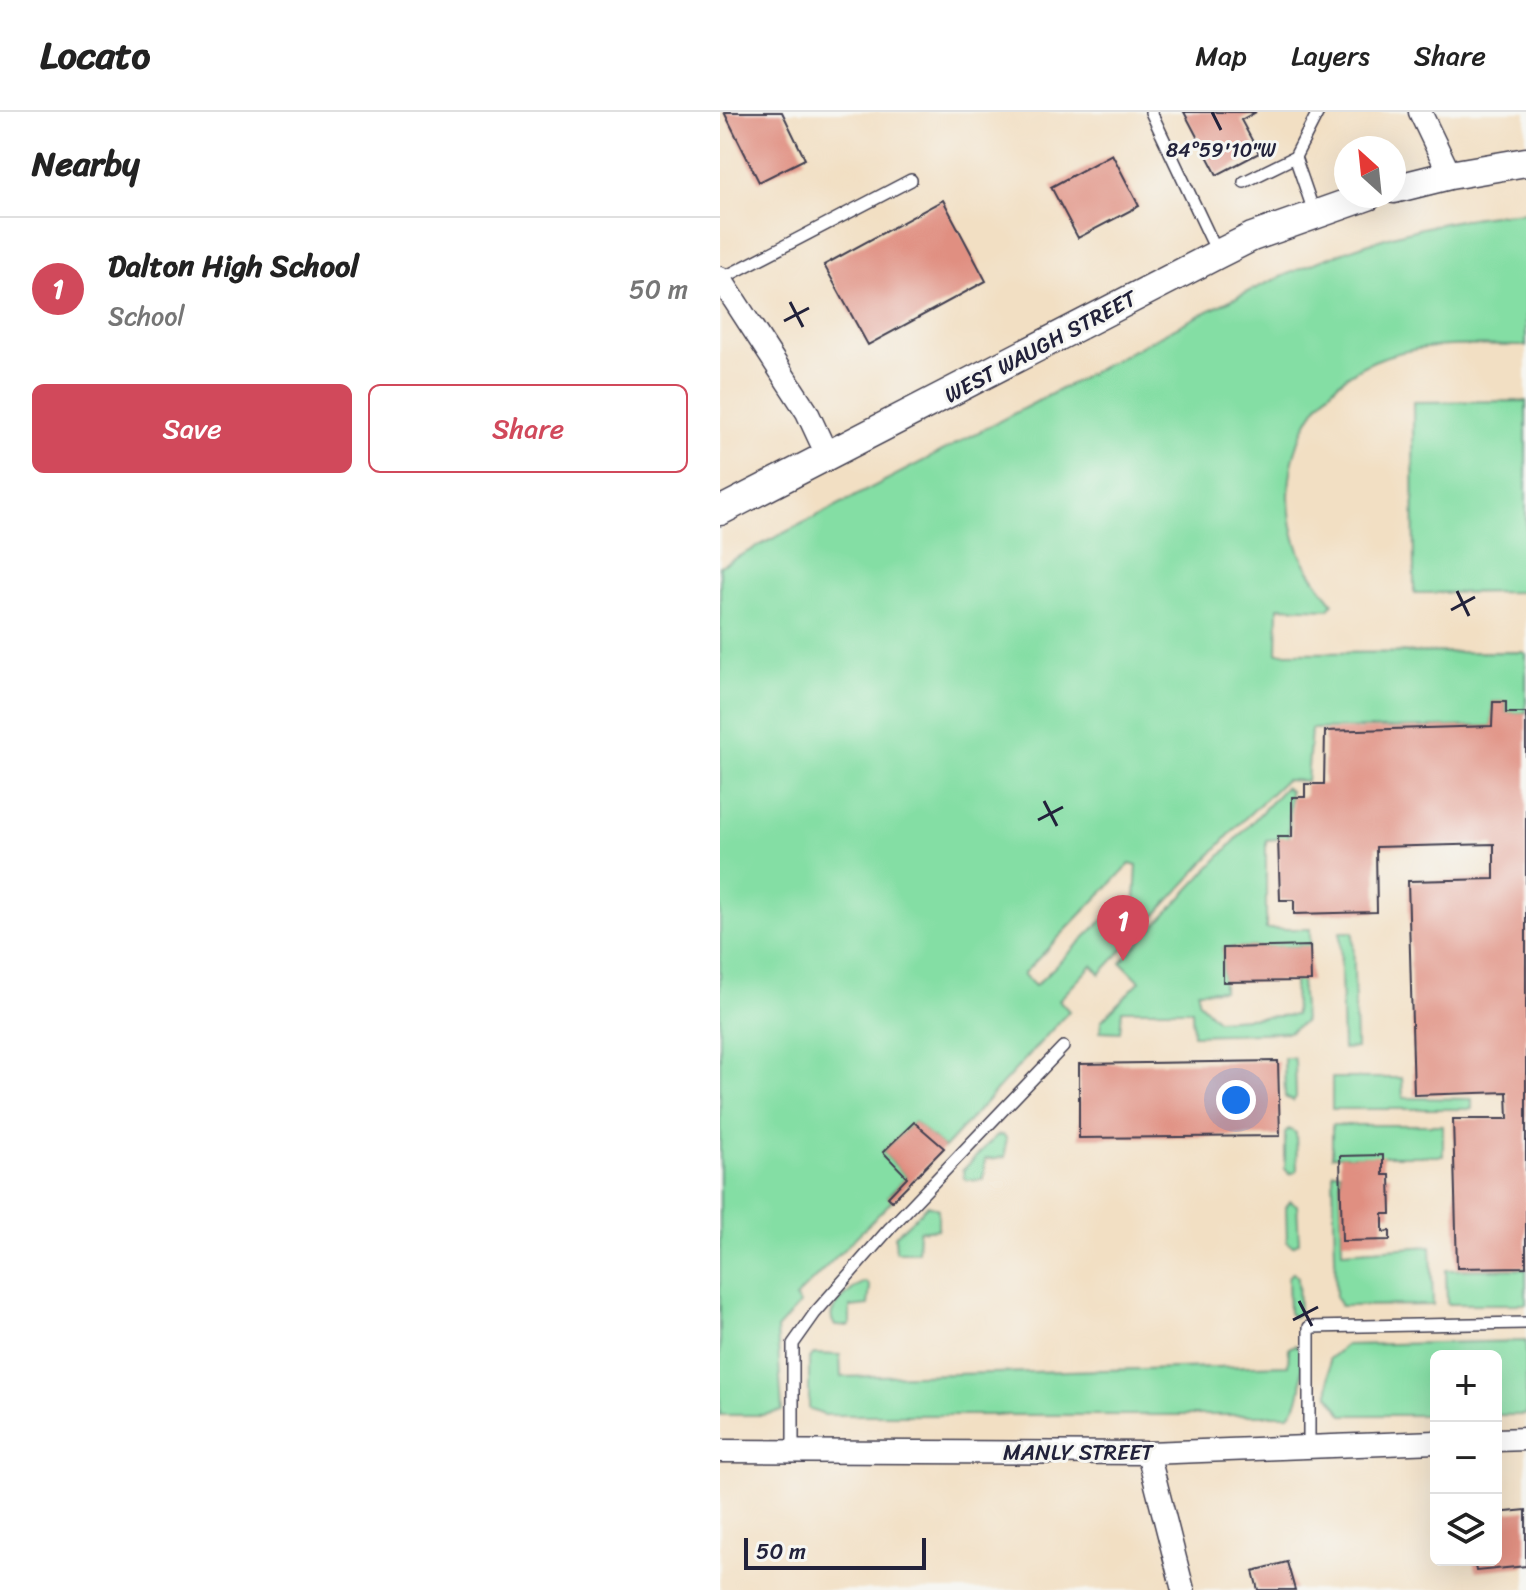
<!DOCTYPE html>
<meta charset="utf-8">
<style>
:root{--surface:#fff;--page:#f6f6f6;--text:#222;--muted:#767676;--line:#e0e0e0;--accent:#d1495b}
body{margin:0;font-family:Sriracha,sans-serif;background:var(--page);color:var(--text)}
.controls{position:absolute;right:24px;bottom:24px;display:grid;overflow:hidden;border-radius:12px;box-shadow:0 8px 32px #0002}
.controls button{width:72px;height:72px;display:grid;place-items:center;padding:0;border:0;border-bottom:2px solid var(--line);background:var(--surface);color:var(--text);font:40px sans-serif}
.compass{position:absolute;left:614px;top:24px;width:72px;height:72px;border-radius:50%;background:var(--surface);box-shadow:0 8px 32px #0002;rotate:333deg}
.scale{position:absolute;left:24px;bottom:20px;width:182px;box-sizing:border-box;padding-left:8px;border:4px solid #22223b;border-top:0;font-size:22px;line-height:28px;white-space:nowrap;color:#22223b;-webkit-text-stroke:6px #f6f6f2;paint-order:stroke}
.you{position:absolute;left:516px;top:988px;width:28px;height:28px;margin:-20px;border:6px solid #fff;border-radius:50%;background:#1a73e8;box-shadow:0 0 0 12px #1a73e833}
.badge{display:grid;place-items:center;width:52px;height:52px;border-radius:50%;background:var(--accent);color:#fff;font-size:26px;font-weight:700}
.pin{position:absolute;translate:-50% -66px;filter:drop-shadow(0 2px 4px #0008)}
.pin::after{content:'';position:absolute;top:42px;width:28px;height:24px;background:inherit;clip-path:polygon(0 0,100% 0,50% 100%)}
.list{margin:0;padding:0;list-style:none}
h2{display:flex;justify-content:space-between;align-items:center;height:104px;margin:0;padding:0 32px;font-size:34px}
h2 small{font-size:26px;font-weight:400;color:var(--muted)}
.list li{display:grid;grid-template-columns:52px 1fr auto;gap:24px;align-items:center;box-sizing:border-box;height:144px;padding:0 32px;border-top:2px solid var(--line)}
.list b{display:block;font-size:30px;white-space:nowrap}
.list p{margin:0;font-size:26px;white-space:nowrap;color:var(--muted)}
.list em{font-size:26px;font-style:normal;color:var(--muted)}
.actions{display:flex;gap:16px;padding:24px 32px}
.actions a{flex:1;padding:18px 0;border:2px solid var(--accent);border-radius:12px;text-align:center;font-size:28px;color:var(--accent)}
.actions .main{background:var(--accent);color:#fff}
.icon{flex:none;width:44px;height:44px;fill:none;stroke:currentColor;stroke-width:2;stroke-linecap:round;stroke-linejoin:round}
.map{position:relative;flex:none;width:806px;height:1478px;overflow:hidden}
header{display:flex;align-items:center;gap:48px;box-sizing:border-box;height:112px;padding:0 40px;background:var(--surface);border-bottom:2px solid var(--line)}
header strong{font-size:38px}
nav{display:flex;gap:44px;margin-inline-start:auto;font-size:28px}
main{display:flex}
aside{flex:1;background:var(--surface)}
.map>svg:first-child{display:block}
.green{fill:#84dea4;stroke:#538070;stroke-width:2}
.building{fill:#e08f81}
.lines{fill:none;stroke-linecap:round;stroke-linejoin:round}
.service-casing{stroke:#413e4f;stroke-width:14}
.minor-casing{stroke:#413e4f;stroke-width:25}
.tertiary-casing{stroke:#413e4f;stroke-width:31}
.service{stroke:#fff;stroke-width:11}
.minor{stroke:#fff;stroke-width:22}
.tertiary{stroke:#fff;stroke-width:28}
.ticks{fill:none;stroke:#22223b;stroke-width:3}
.labels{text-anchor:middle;stroke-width:6;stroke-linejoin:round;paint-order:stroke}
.street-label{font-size:22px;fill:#22223b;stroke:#f6f6f2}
.ticks-label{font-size:20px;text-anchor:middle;fill:#22223b;stroke:#f6f6f2;stroke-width:6;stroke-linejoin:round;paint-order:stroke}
</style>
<header>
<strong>Locato</strong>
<nav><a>Map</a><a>Layers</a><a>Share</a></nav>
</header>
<main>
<aside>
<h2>Nearby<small></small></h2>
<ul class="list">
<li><span class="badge">1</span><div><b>Dalton High School</b><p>School</p></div><em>50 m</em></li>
</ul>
<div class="actions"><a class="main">Save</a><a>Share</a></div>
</aside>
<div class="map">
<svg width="806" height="1478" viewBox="0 0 806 1478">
<rect width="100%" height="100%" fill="#f6f6f2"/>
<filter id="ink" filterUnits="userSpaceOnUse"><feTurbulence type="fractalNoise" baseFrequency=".0125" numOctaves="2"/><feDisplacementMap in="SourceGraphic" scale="16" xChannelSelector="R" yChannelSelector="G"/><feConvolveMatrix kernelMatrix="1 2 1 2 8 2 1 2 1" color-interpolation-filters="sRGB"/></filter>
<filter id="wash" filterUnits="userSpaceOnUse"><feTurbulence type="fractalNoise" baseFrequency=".006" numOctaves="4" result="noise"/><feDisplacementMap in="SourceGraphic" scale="32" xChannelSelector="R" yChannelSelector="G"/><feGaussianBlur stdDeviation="1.8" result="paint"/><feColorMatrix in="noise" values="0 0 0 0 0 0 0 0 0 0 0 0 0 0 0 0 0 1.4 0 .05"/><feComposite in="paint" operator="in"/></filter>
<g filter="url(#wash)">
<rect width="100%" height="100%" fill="#f2dfc3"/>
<path class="green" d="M806 100V234C757 234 701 229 654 249 581 279 552 367 579 439 587 458 600 475 613 491L609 497 558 495 557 541 803 540 806 542V601H786V590H773L772 614 591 617 587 669 565 668 518 713 435 804 415 788 417 754 410 752 303 862 315 874 395 796 409 798 424 815 380 862 372 853 339 888 349 899 224 1036 194 1010 163 1040 187 1065 168 1084 172 1089 75 1186 80 1192 57 1217 62 1299 42 1303H0V454C114 396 226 337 339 278 483 201 639 109 806 100Z
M806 289V480L694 481 693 290Z
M565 675 570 679 569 726 546 728V817H590V834L503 836V878L478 879V889L497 908 575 903 574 869H581L584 910 569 920 473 923 472 898H402L400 920 380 919 381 909 420 869 401 850Z
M620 820H633L636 936 623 937Z
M564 946H574L575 950 576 985 573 989 565 985Z
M612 966H682L683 986 752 987V997H612Z
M612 1013H723V1044H612Z
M569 1017 576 1021 577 1056V1059L570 1062 565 1057V1021Z
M283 1023 286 1026 285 1045 265 1047 264 1067 247 1068 244 1066 243 1058 276 1024Z
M613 1060H620L622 1140 711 1134 713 1193 621 1194 616 1186Z
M570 1089 577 1093 579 1130 573 1134 567 1130 566 1095Z
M208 1093 218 1097V1117L199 1119 198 1140H176L175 1124Z
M806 1157V1192H727L726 1158Z
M573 1160 578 1165 579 1202 574 1205 569 1201 568 1165Z
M146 1170 150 1175 148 1193 130 1195V1214H115C113 1209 110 1207 112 1201 115 1192 137 1171 146 1170Z
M806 1229V1303H776V1244H716V1303H623L609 1283V1247L626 1233Z
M575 1233 581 1237C581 1260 586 1284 569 1303H104L89 1297V1246L94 1242 120 1243 121 1265 568 1253 569 1236Z"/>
<g id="blocks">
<path class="building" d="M4 0H62L85 47 39 70Z
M464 0H536L521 8 539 41 497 63Z
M392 42 419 94 358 126 331 75Z
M223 88 266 169 148 233 104 153Z
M773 590H786V601H806V1155L737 1156 733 1007H788L787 980 694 983 688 769 774 767V732L656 735 657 800 574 802V788H560L558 725H572V685H585V672H604L605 619 772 614Z
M590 834 591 869 503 870V836Z
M558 949 560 1024 359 1026V952Z
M194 1010 224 1036 172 1089 168 1085 187 1065 163 1040Z
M663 1043V1063H670L671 1102H663V1120L670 1119V1128L622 1129 620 1044Z
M806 1398V1454L756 1459 754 1448H776V1401Z
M567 1450 575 1478H538L533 1459Z"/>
</g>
</g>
<g filter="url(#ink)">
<use href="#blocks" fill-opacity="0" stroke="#413e4f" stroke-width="2"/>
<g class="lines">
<defs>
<path id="service" d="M431 0 497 140
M524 70 575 45
M595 103 575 45 598 0
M1 167 191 68
M589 1335V1215L806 1211
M73 1340V1232L95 1201 170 1116 343 935"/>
<path id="minor" d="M700 0 730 63
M0 166 87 300 108 345
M776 1328 806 1327
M0 1339 428 1341 716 1330
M428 1341 463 1478"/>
<path id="tertiary" d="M674 77 730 63 806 50
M0 399 498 142 532 125 648 84"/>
</defs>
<use href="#service" class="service-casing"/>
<use href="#minor" class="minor-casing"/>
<use href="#tertiary" class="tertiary-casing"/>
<use href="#service" class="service"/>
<use href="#minor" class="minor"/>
<use href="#tertiary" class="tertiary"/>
</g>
</g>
<path class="ticks" d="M492 0 501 18M70 190 83 215M64 209 89 196M737 479 749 504M731 498 755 485M324 689 337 714M318 708 343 695M579 1189 592 1214M573 1208 598 1195"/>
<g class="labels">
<g class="street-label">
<text transform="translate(320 234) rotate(-28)" y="8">WEST WAUGH STREET</text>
<text x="358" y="1348">MANLY STREET</text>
</g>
</g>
<g class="ticks-label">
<text x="501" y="45">84°59'10"W</text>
</g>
</svg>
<div class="controls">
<button>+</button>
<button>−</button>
<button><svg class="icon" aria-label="layers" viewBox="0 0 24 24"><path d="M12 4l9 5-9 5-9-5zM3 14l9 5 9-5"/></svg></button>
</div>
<svg class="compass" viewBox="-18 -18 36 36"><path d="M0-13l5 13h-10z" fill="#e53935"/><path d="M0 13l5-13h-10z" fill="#767676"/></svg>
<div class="scale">50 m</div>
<div class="you"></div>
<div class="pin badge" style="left:403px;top:849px">1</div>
</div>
</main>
